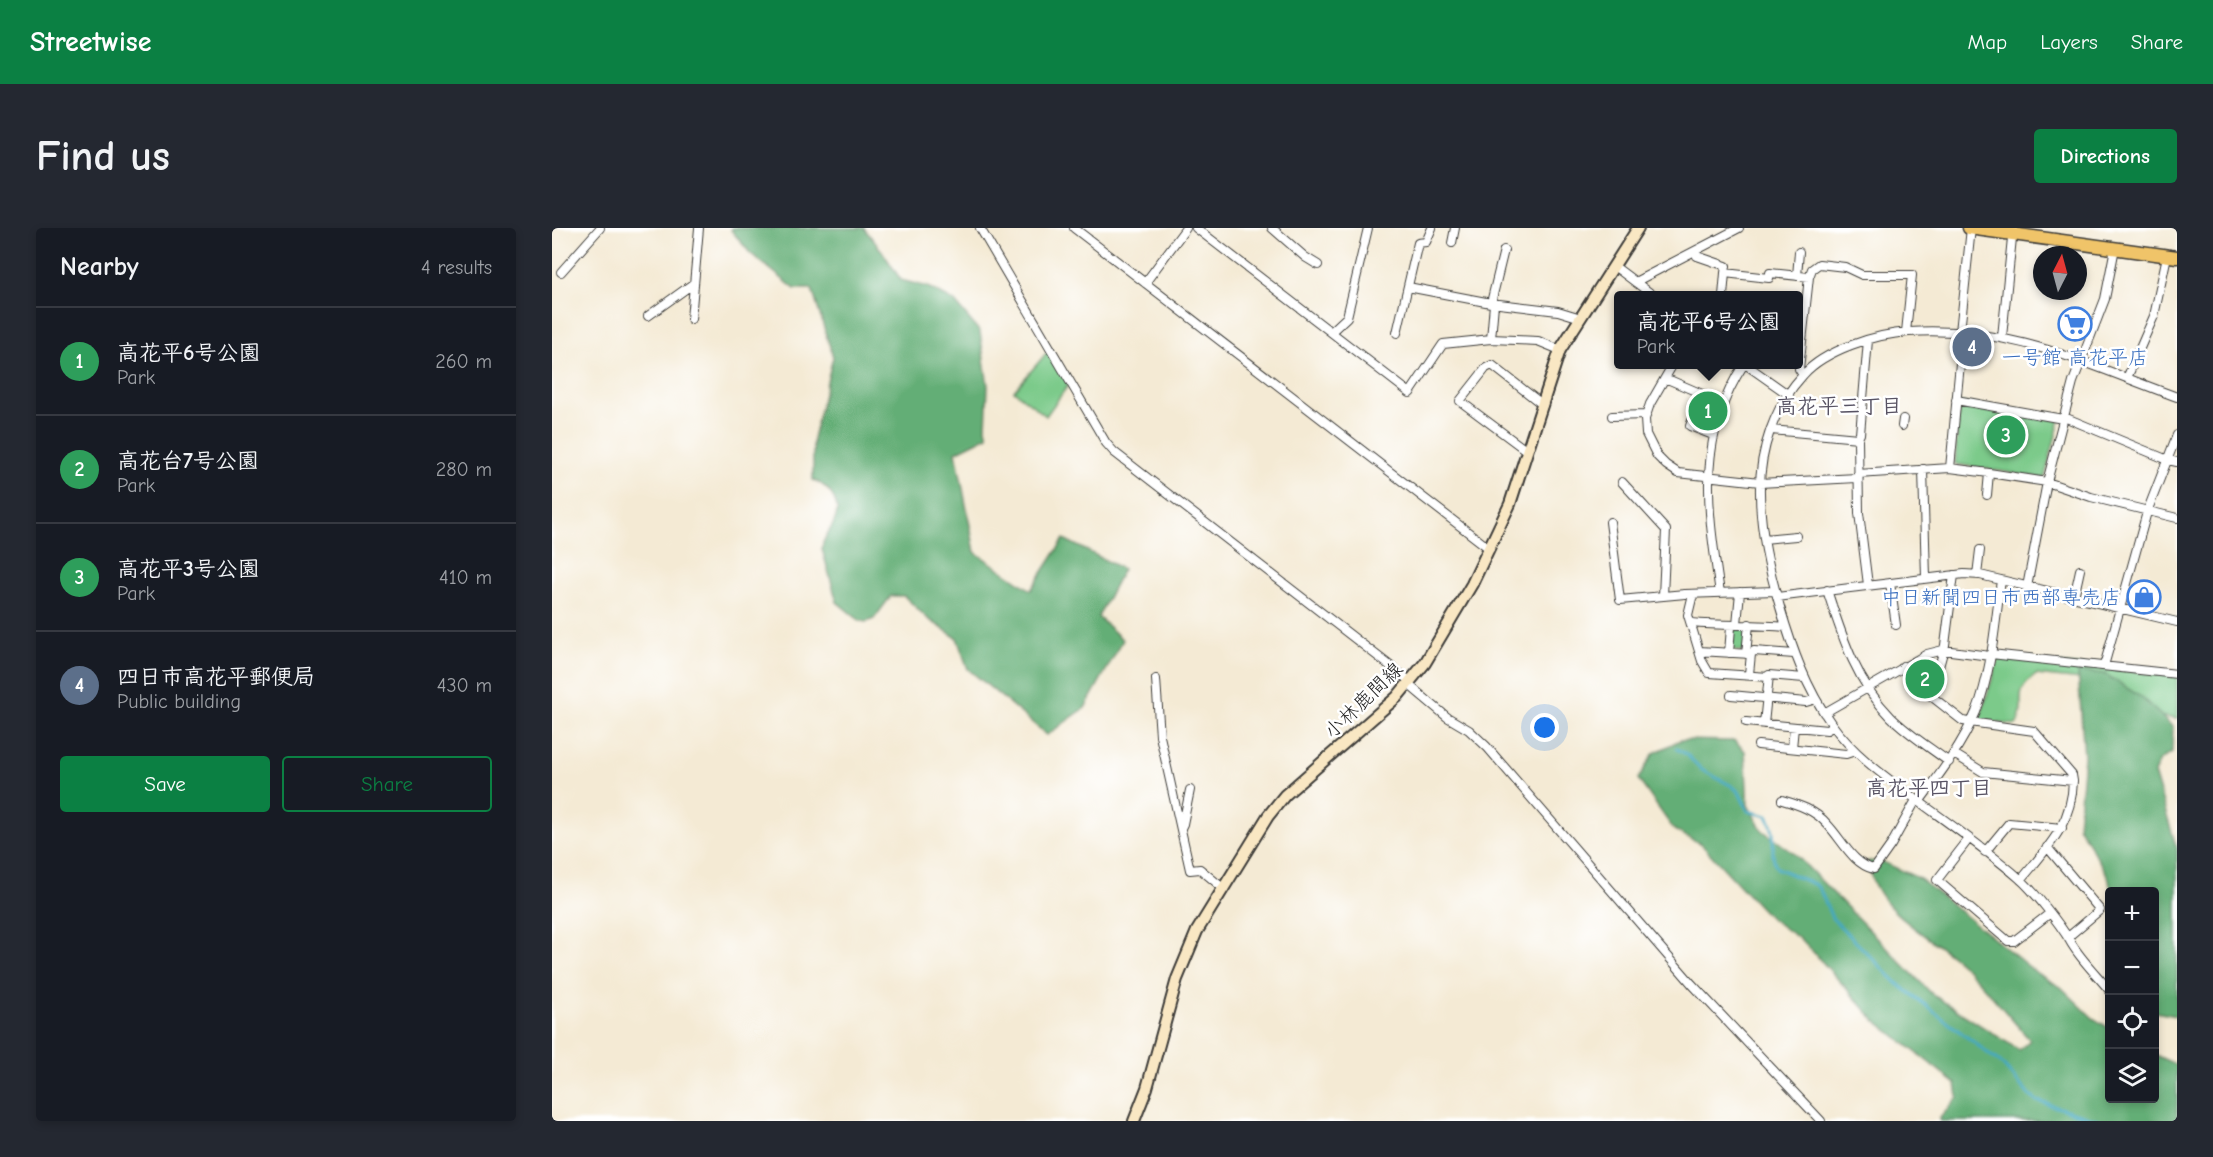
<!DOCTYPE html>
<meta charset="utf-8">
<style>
:root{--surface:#171b24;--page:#242831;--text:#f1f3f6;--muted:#9ea1a6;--line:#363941;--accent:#0b8043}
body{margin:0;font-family:"Comic Neue","Klee One",sans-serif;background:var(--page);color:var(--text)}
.controls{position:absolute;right:18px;bottom:18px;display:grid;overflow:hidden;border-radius:6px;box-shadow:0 3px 9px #0003}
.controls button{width:54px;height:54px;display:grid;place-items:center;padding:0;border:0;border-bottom:2px solid var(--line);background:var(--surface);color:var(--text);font:30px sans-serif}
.compass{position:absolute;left:1481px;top:18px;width:54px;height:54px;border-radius:50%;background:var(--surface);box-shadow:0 3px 9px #0003;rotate:6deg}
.you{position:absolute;left:993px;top:500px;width:21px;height:21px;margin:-15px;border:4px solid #fff;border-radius:50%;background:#1a73e8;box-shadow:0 0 0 9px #1a73e833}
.badge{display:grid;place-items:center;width:39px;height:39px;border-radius:50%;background:var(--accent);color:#fff;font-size:20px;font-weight:700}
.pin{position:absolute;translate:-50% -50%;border:3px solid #fff;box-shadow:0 2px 6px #0006}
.popup{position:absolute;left:1062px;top:63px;width:189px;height:78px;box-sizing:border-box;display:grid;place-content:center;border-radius:6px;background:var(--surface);filter:drop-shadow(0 2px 4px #0005);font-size:20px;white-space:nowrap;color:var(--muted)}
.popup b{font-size:22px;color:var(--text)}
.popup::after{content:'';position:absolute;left:50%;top:100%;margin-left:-12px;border:12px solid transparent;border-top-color:var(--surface)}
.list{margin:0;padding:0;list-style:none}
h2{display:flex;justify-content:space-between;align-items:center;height:78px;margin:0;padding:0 24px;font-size:26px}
h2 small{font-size:20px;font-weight:400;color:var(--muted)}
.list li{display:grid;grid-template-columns:39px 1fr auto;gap:18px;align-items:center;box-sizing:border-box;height:108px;padding:0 24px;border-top:2px solid var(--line)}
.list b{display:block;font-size:22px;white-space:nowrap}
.list p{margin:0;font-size:20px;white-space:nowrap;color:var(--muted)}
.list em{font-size:20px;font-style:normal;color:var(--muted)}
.actions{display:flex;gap:12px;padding:18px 24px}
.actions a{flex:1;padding:14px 0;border:2px solid var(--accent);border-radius:6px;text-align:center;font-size:21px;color:var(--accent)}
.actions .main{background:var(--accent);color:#fff}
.icon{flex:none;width:33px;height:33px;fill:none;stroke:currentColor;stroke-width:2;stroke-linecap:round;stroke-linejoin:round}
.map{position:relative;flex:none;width:1625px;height:893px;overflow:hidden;border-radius:6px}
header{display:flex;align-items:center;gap:36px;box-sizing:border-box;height:84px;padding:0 30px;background:var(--accent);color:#fff}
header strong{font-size:28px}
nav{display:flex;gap:33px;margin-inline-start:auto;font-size:21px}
.intro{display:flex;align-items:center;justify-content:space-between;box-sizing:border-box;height:144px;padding:0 36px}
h1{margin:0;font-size:42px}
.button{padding:15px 27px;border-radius:6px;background:var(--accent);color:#fff;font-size:21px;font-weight:700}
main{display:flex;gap:36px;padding:0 36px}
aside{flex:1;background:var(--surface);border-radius:6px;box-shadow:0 3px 9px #0003}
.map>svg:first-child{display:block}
.green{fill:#7bca8a;stroke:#4c7353;stroke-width:1.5}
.forest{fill:#64ae76;stroke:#406549;stroke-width:1.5}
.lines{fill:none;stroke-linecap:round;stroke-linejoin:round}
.stream{stroke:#43a9c3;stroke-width:3}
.street-casing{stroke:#3c3b38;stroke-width:10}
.secondary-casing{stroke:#3c3b38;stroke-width:14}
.primary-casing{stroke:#3c3b38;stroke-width:15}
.street{stroke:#fff;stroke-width:8}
.secondary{stroke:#f9e7c3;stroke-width:10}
.primary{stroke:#f0c469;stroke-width:12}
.labels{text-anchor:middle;stroke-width:5;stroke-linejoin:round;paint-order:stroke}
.shop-label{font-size:20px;fill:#366cbe;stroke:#fff}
.street-label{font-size:20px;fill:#1c1c1c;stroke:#fff}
.neighbourhood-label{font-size:21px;font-weight:bold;fill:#585364;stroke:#fff}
</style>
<header>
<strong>Streetwise</strong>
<nav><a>Map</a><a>Layers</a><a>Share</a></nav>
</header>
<div class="intro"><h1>Find us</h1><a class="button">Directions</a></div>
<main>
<aside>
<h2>Nearby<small>4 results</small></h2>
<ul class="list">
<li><span class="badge" style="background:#2e9e5b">1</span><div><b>高花平6号公園</b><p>Park</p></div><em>260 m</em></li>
<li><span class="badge" style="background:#2e9e5b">2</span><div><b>高花台7号公園</b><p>Park</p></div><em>280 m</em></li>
<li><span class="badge" style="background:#2e9e5b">3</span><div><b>高花平3号公園</b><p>Park</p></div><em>410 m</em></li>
<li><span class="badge" style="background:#5c6f8a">4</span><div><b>四日市高花平郵便局</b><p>Public building</p></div><em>430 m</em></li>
</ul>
<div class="actions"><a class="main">Save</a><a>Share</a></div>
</aside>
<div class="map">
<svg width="1625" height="893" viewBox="0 0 1625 893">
<rect width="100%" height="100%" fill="#fff"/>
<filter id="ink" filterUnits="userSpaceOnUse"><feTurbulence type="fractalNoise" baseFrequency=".0167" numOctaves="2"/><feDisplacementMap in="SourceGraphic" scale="12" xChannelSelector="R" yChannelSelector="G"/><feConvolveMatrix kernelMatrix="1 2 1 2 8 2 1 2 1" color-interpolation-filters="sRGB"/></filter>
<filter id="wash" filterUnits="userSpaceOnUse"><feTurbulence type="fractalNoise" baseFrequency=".008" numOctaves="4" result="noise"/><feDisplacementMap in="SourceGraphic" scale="24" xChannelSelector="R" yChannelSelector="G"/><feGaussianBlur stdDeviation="1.35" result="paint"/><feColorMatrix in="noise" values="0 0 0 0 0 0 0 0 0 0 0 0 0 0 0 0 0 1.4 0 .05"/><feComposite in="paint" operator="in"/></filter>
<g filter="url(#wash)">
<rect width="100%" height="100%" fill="#f4ead4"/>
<path class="green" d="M497 122 517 156 494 188 462 163Z
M1154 171 1165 176 1166 178 1160 201 1157 203 1145 198 1143 194 1150 173Z
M1407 174 1508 192 1493 248 1491 250 1403 236Z
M1181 400H1195L1192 424 1178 422Z
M1384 426 1387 429 1379 460 1375 462 1357 442 1358 437Z
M1447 429 1625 448V491L1601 487 1567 456 1484 447C1457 467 1477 476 1464 497L1429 493 1428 490Z"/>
<path class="forest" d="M180 0H312L330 23 349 52 376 59 402 73 428 104 436 158 434 200 436 208 404 224 423 324 479 362 512 311 571 341 546 389 571 412 533 480 495 507 416 441 405 410 376 391 352 368H339L322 391 315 394 308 393 285 374 270 321C270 310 278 304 282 294 291 276 277 258 261 252V210L281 129 260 61H243L198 25 179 2Z
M1526 443 1553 446 1589 469 1621 499 1620 525 1608 532 1602 545 1625 621V788L1603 784 1602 664 1559 663 1556 648 1526 598 1532 528Z
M1128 512 1183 513 1193 523 1196 577 1210 602 1243 626 1381 767 1467 822 1478 812C1454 786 1432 756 1406 733 1373 705 1320 681 1316 633L1331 634 1368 651 1486 746 1509 759 1541 790 1557 800 1558 870H1602L1603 827 1625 837V893H1388V890L1406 869 1404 856 1323 792 1253 715 1217 689 1149 616 1122 602 1086 551 1102 525Z"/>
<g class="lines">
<path class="stream" d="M1125 521 1134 526 1150 542 1180 558 1187 564 1196 583 1215 588C1228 609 1215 623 1225 640L1264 657 1268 662 1280 690 1346 756 1450 836 1477 867 1485 873 1550 893"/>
</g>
</g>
<g filter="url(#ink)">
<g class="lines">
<defs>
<path id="street" d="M428 0 554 215 562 224 859 454
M522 0 938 321
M644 0 858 165 891 116 939 111
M720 0 753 29 766 37
M900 15 903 0
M1145 28 1174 38 1173 45
M1062 38 1102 68
M9 44 48 0
M1245 48 1247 24
M1083 54 1187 0
M593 55 634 0
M856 59 939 75 1006 83 1029 90
M1171 68 1173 45 1217 50 1218 45 1257 49
M939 75 952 22
M942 76 939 111 986 113 1008 122
M96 88 142 55
M139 91 147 0
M779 104 795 89 816 0
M1408 104 1419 0
M845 105 866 15 874 14 880 0
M1450 109 1461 0
M1121 136 1098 176 1093 191 1094 206 1105 228 1114 237 1126 245 1208 254
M1193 136 1237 167
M1251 147 1247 141 1257 49 1260 41 1267 36 1293 39 1310 47H1360L1354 104
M1113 150 1171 175
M1575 150 1602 88 1615 28
M1150 167 1138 198 1161 207
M1404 172 1511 191
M1060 188 1093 187
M1512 189 1616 232 1625 234
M1350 198 1351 191
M1219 202 1306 210
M975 223 908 173 934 140 940 137 991 177
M1398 240 1411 104
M1371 241 1374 350
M1306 246 1398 240 1437 245 1495 254 1539 269 1625 290
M1070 254 1114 302 1111 368
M1208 255 1305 250
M1435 267 1437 245
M1058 294 1068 372 1133 366 1223 363
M1212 311 1244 308
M1425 347 1428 322
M1338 355 1344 397
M1316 357 1307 285 1306 210 1308 206 1316 112
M1475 359 1495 254 1521 154 1553 71 1563 20
M1275 362C1290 408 1304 454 1339 489 1356 506 1377 519 1397 534
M1168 365C1156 282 1143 211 1192 136
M1141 366 1136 387 1150 433 1157 445 1217 449
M1225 369 1412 346 1428 347 1625 394
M1522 369 1528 342
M1139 395C1172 398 1201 396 1234 399
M1185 396 1188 364
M1147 423 1199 426 1202 423 1242 426
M1177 425 1179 399
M1194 426 1197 396
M1439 426 1625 446
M1351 438 1374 464 1411 493 1482 503 1520 547 1521 553 1431 544 1402 526
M1552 438 1595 284 1625 207
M1197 446 1199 426
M604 451 608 508 638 642 648 641 672 661
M857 457 895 489 917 502 935 519 1140 756 1269 893
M1179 467 1254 474 1264 471
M1379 468 1393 417 1402 347
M1272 485 1375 426 1391 422 1438 428
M1194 494 1275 502 1281 498
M1212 496 1217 447 1252 450
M1206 517 1294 526 1303 523
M1240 520 1242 499
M1230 572C1247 577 1263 582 1275 596 1289 610 1301 637 1322 641L1339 617 1364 572
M1367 574C1388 546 1410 517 1424 484 1440 443 1443 396 1449 352
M629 600 631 596 638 562
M1416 612 1385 652 1456 713H1462L1497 686
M1495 619 1548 682 1516 709
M1433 624 1457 595 1510 600
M1469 652C1495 620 1520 597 1521 553
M1558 763C1545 747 1528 731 1518 713 1507 695 1483 664 1467 650 1434 621 1396 595 1361 569 1332 548 1300 525 1279 495 1254 460 1240 420 1228 379 1217 342 1208 304 1208 265 1207 224 1222 178 1251 147 1273 122 1324 106 1357 104 1457 97 1534 136 1625 169"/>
<path id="secondary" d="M582 893 595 860 625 751 645 703 716 588 733 567 845 469 873 435 920 356 958 276 1008 122 1086 0"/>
<path id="primary" d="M1417 0 1625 29"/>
</defs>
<use href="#street" class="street-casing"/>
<use href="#secondary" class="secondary-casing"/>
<use href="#primary" class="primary-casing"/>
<use href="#street" class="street"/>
<use href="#secondary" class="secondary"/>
<use href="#primary" class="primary"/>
</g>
</g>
<defs>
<symbol id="supermarket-ring" viewBox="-11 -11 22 22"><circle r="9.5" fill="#fff" stroke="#3f7fe0" stroke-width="1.5"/><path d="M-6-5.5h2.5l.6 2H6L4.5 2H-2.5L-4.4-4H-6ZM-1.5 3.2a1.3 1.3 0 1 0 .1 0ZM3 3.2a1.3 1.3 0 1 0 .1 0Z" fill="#3f7fe0"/></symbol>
<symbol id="shop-ring" viewBox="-11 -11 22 22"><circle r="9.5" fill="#fff" stroke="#3f7fe0" stroke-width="1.5"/><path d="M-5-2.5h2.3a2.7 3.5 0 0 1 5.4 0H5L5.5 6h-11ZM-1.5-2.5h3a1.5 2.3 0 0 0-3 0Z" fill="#3f7fe0"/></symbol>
</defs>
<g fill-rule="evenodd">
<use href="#supermarket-ring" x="1504" y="77" width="38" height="38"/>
<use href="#shop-ring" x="1573" y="350" width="38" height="38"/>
</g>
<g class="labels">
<g class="shop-label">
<text x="1523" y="136">一号館 高花平店</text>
<text x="1569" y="376" text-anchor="end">中日新聞四日市西部専売店</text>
</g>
<g class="street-label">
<text transform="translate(811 472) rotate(-44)" y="7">小林鹿間線</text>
</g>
<g class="neighbourhood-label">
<text x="1287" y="185">高花平三丁目</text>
<text x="1377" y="567">高花平四丁目</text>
</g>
</g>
</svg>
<div class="controls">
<button>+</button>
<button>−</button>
<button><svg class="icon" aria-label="locate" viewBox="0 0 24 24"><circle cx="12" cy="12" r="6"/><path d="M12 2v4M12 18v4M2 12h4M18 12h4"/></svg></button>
<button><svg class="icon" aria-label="layers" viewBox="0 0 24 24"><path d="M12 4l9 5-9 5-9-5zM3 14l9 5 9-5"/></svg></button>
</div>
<svg class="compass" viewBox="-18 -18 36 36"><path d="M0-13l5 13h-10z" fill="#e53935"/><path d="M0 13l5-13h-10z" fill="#9ea1a6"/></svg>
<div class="you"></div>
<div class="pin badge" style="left:1156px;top:183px;background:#2e9e5b">1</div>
<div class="popup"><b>高花平6号公園</b>Park</div>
<div class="pin badge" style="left:1373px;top:451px;background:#2e9e5b">2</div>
<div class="pin badge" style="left:1454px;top:207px;background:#2e9e5b">3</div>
<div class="pin badge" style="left:1420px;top:119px;background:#5c6f8a">4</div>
</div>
</main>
